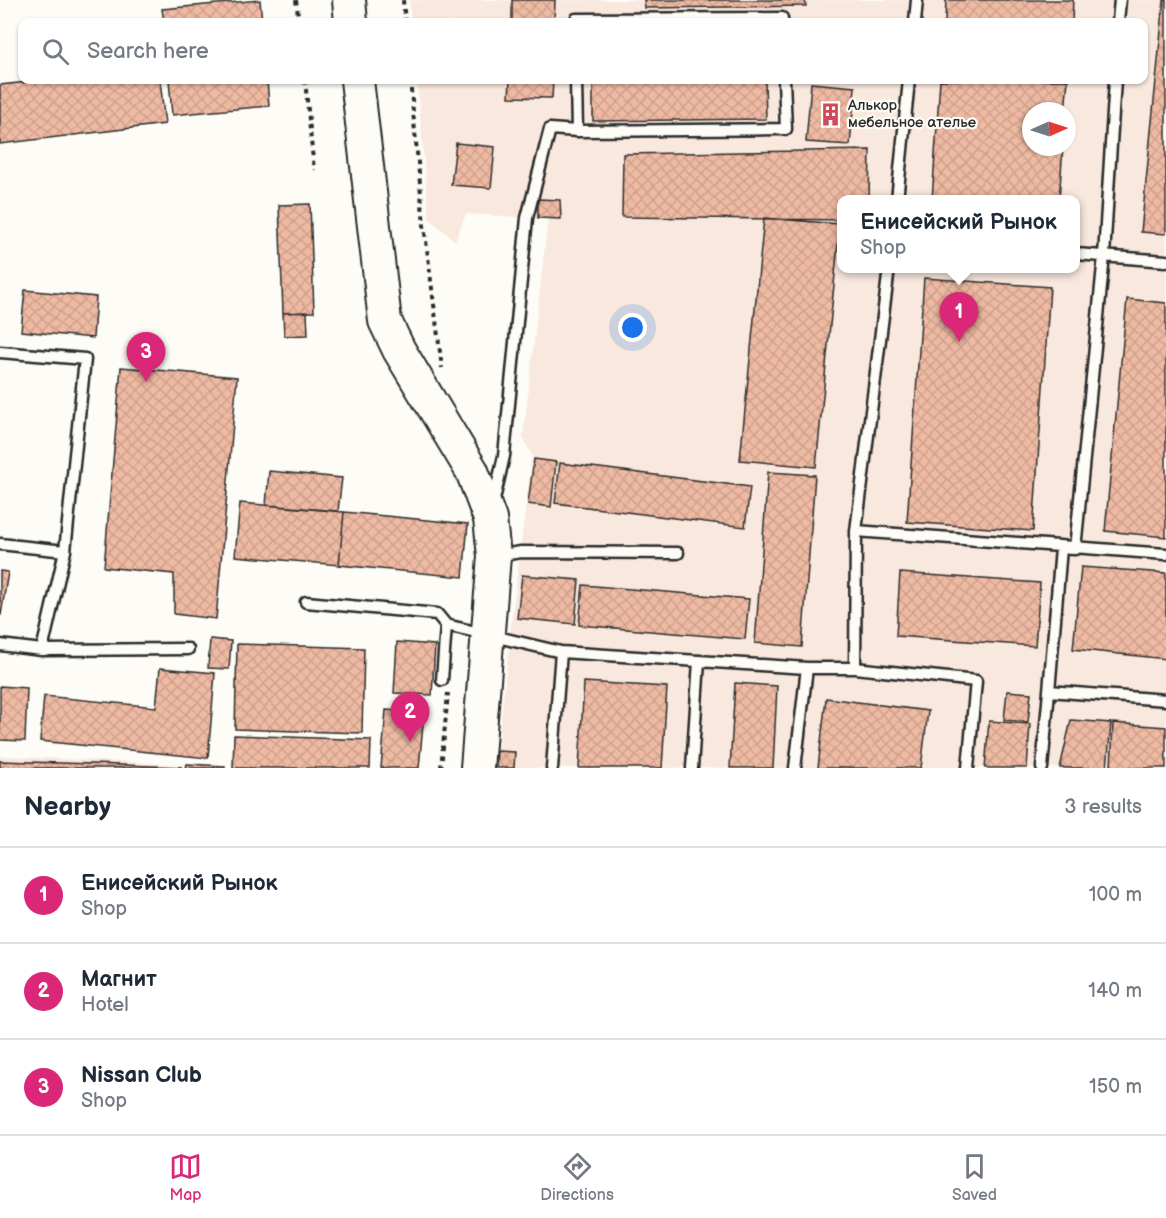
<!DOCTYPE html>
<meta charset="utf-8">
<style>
:root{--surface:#fff;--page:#f6f6f7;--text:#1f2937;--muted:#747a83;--line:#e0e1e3;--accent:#db2777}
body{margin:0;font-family:"Balsamiq Sans",sans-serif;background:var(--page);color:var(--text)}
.compass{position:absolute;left:1022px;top:102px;width:54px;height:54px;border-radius:50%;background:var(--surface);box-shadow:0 2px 4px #0004;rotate:87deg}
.you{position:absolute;left:633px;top:328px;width:21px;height:21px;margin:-15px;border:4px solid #fff;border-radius:50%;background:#1a73e8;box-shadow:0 0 0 9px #1a73e833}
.badge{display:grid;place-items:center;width:39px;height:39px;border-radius:50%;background:var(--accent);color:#fff;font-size:20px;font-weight:700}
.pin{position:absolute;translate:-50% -50px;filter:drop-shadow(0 2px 3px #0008)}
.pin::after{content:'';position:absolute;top:32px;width:21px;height:18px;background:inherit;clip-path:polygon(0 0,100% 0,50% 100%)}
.popup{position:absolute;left:837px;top:195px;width:243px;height:78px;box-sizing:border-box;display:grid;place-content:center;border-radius:12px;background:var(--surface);filter:drop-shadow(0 2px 4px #0005);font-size:20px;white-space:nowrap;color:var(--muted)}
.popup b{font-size:22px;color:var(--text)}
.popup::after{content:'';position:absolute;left:50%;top:100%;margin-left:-12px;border:12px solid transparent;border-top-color:var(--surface)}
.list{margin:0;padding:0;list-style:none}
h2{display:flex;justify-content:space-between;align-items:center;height:78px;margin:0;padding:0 24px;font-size:26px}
h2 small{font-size:20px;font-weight:400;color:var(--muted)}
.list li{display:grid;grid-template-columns:39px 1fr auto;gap:18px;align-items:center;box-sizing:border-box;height:96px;padding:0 24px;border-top:2px solid var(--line)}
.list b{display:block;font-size:22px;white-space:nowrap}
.list p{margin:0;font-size:20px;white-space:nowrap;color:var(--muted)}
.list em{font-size:20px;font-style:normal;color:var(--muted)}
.icon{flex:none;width:33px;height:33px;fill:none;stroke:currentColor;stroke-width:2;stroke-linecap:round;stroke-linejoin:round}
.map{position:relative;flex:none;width:1166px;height:768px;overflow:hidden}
.search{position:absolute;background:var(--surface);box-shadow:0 2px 4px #0004;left:18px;right:18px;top:18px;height:66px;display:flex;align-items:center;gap:15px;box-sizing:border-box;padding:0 21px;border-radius:12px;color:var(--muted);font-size:22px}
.sheet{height:366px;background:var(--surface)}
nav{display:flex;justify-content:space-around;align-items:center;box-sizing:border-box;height:84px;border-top:2px solid var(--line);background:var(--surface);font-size:16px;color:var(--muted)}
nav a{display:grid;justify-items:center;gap:3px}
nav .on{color:var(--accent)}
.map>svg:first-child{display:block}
.built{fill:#f9e8de;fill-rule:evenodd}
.building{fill:url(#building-cross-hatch);stroke:#2b2b2b;stroke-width:1.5}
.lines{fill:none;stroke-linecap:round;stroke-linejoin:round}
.lane-casing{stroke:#2b2b2b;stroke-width:15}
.secondary-casing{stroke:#2b2b2b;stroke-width:36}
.path{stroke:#2b2b2b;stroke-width:4;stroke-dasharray:4.5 4.5;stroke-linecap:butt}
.lane{stroke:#fdfcf7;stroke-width:10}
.secondary{stroke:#fdfcf7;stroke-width:32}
.labels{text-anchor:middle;stroke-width:4.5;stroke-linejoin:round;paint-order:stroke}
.poi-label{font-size:15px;fill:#2b2b2b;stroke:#fdfcf7;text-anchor:start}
</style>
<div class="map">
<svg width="1166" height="768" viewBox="0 0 1166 768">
<defs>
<pattern id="building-cross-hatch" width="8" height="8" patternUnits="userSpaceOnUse" patternTransform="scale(1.5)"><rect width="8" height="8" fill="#efbaa3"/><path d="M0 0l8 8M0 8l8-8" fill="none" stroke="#cda08c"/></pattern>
</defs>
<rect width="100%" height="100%" fill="#fdfcf7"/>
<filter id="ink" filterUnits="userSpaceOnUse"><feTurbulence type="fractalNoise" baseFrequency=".0167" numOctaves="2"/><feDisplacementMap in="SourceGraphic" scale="12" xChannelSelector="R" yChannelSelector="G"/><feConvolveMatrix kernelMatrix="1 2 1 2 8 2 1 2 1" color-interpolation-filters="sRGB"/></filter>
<g filter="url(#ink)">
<path class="built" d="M409 0H1166V768H496L511 624 532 456 523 437 548 219 466 214 455 241 429 218 417 80H1144V22H411ZM1031 111H1067V147H1031ZM842 200H1076V268H842Z
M0 756 184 765V768H0Z"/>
<path class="building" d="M260 0 262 22H164L162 9Z
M512 0H555L554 22H512Z
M644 0H805L806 6 645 8Z
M946 0H1073L1072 22H945Z
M1164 0H1166V234L1141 232Z
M47 80H160L165 124 0 144V85Z
M169 80H267L269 106 172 115Z
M510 80H553L552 98 509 97Z
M593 80H765L766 119 593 121Z
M940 80H1068L1065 111H1031V147H1063L1059 200H932Z
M811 83 855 87 850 145 806 142Z
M456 143 495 147 491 188 451 185Z
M870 150 869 200H842V220L622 217 623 154Z
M538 199 560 200 561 219 538 218Z
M310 204 314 312 283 313 279 205Z
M764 218 840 224 816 467 740 460Z
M924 278 1050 287 1033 531 907 522Z
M25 290 96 297 93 338 21 331Z
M1127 299 1166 303V537L1105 531Z
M307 312 308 335 284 336 283 313Z
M121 367 237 377 216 619 174 614V574L104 567Z
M534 459 556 462 551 507 528 504Z
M560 463 750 487 745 527 555 503Z
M269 471 342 478 338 511 266 505Z
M768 472 815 475 802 647 755 643Z
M240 503 344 512 339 565 235 556Z
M344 512 468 524 463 577 339 565Z
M1081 567 1166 573V659L1073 649Z
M0 571 8 572 1 615H0Z
M900 573 1040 583 1035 646 896 636Z
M522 575 579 580 575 624 517 618Z
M583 585 749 599 745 639 579 625Z
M210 639 231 641 229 669 208 668Z
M397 642 435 645 432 695 394 693Z
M237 644 364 648 362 733 235 729Z
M160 668 215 673 208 758 40 741 44 696 156 707Z
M584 682 667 687 662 768H579Z
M735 683 777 686 773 768H730Z
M0 686 27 688 25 741 0 740Z
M1007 691 1031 693 1028 722 1004 720Z
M826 698 928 711 921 768H818Z
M386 710 424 713 419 768H381Z
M1071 720 1111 723 1107 768H1060Z
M989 721 1030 724 1027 768H985Z
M1113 723 1166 727V768H1111Z
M234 735 371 740 370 768H233Z
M497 751 515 752 514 768H496Z
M0 761 181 767V768H0Z
M187 764 225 766V768H186Z"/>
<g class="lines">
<defs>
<path id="lane" d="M576 22V19L782 18V22
M915 22 917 0
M1118 22 1120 0
M577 131 786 129 784 80
M897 200 909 80
M1076 254 1166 261
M0 352 85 359 65 551 42 650 0 645
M493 504 504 456 527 218 550 129 577 131 576 80
M856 531 1166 554
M0 544 65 551
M496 556 521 552 678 553
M306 602 437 614 446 625 561 652 807 668H855L976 681 968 768
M42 650 188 649
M855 668 856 531 889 268
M442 680 446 625
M1049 691 1061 548 1075 549 1104 256 1115 80
M552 768 561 652
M692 768 699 661
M795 768 807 668
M1042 768 1049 691 1166 700"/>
<path id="secondary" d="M349 0 351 22
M357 80 385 321 399 350 472 471 490 519 494 556 477 768"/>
</defs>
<use href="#lane" class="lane-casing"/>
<use href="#secondary" class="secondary-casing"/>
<path class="path" d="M296 0 299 22
M403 0 405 22
M305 80 314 170
M410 80 424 225 442 368
M441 768 448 693"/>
<use href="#lane" class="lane"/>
<use href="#secondary" class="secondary"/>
</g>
</g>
<defs>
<symbol id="building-bare" viewBox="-9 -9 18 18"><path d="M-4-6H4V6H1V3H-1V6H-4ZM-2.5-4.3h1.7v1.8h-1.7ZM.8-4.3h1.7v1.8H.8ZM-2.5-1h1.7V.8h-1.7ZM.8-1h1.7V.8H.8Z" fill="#d1495b" stroke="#fdfcf7" stroke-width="2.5" paint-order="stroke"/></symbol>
</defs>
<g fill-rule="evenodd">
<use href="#building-bare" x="814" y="98" width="33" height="33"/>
</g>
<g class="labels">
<g class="poi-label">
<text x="848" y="110">Алькор<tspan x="848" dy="17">мебельное ателье</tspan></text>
</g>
</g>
</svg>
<svg class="compass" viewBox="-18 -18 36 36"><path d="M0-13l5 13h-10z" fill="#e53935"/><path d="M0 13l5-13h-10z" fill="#747a83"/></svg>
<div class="you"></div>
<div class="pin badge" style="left:959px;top:342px">1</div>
<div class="popup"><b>Енисейский Рынок</b>Shop</div>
<div class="pin badge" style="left:410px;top:742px">2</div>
<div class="pin badge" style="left:146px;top:382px">3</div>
<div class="search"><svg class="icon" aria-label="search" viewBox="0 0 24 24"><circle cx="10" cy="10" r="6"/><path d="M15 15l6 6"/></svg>Search here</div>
</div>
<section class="sheet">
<h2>Nearby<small>3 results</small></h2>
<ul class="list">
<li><span class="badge">1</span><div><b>Енисейский Рынок</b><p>Shop</p></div><em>100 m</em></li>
<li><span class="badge">2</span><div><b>Магнит</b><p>Hotel</p></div><em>140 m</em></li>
<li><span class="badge">3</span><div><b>Nissan Club</b><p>Shop</p></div><em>150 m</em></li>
</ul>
</section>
<nav>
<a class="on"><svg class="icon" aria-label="map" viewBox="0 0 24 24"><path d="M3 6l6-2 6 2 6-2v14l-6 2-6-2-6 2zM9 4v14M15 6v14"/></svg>Map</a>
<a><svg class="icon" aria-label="directions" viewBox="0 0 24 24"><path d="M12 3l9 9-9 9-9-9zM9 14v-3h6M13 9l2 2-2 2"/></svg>Directions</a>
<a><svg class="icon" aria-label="saved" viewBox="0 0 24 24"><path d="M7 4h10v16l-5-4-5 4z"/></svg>Saved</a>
</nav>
